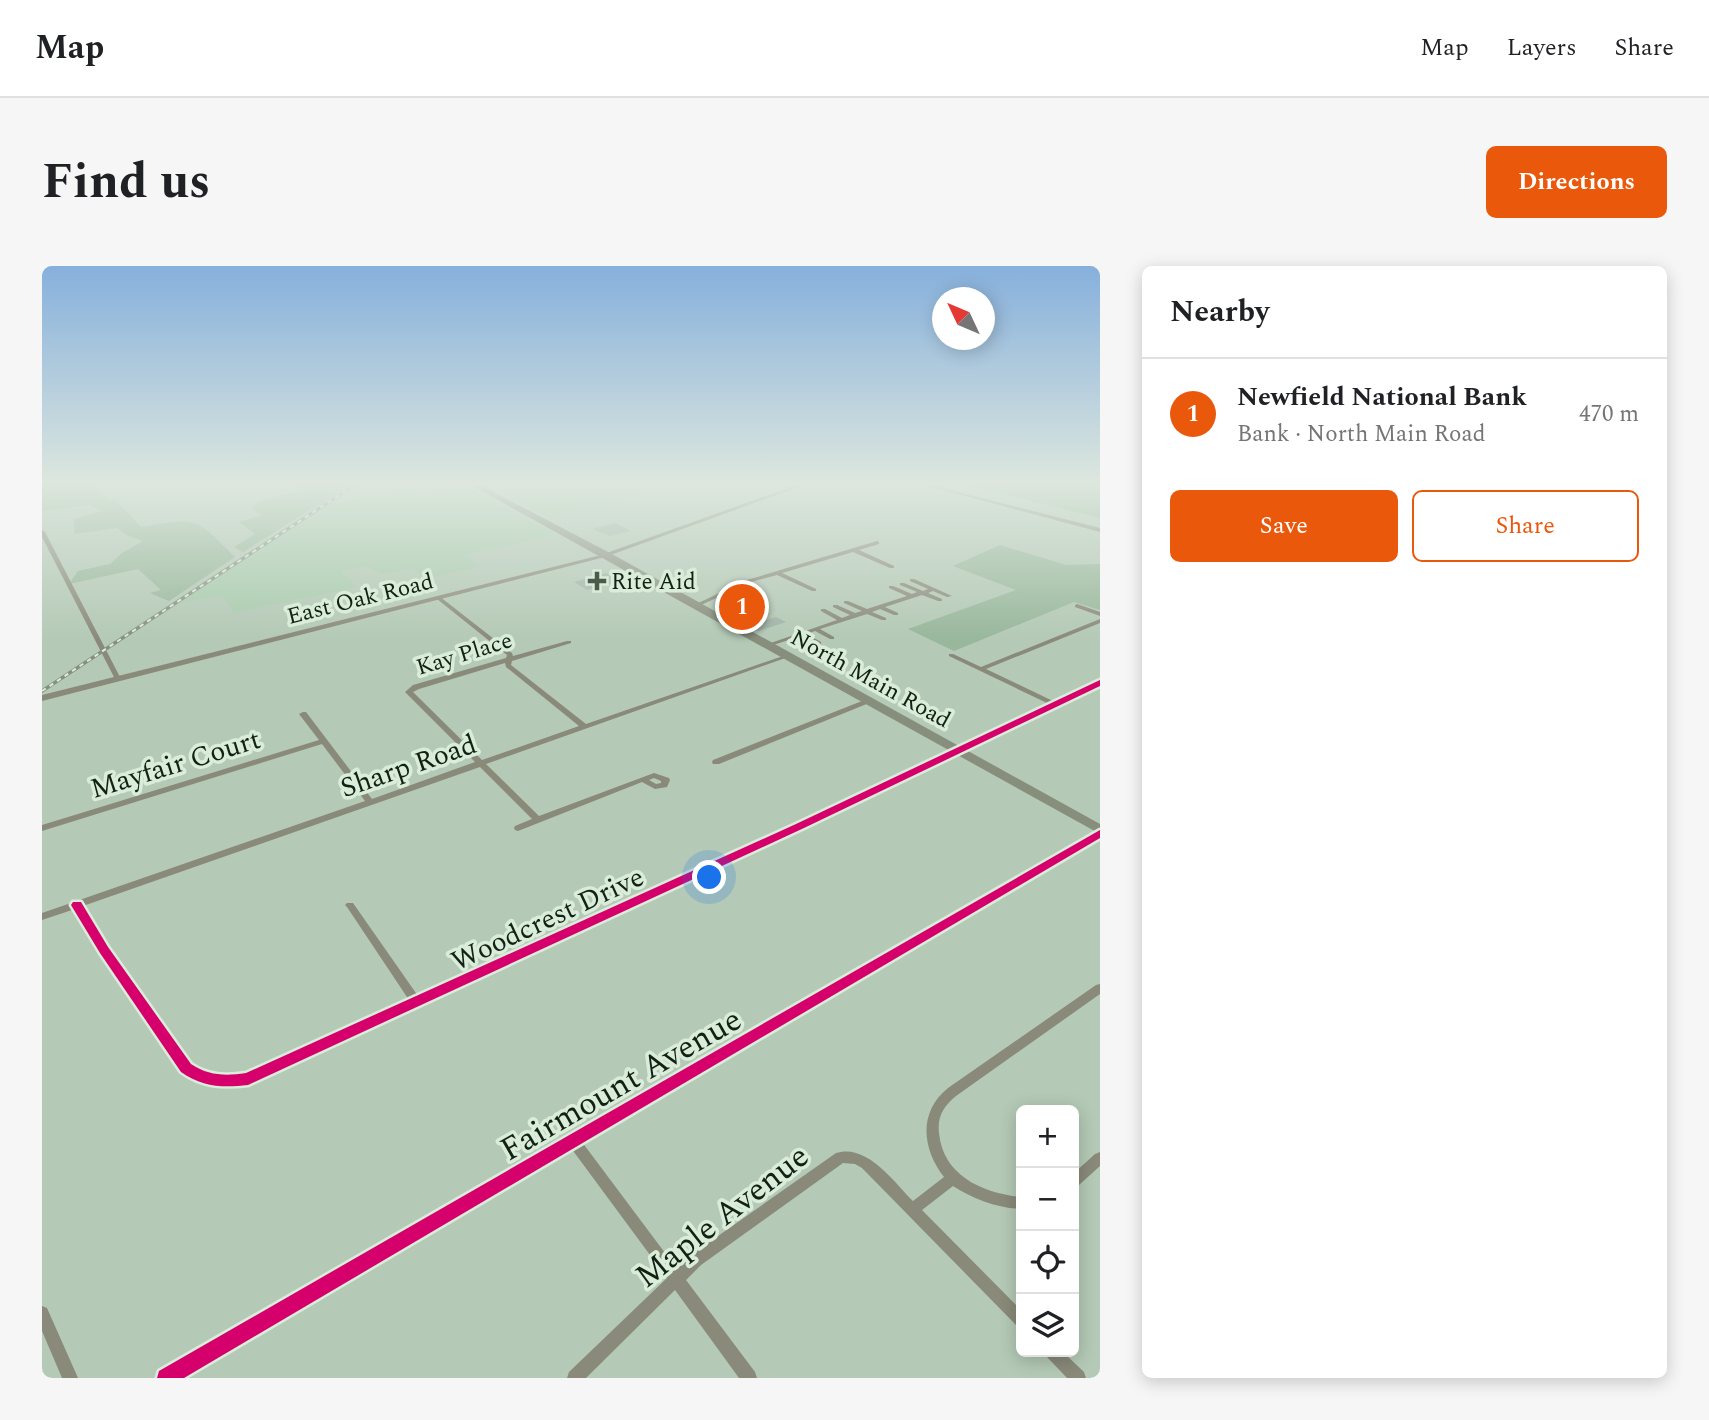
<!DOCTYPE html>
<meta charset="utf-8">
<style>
:root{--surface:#fff;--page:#f6f6f6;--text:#202124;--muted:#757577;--line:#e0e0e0;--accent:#ea580c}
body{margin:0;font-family:Spectral,serif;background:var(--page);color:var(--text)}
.controls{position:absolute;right:21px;bottom:21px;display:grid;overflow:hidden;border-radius:10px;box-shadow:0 4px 18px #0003}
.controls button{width:63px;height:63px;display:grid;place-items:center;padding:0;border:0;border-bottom:2px solid var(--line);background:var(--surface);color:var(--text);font:35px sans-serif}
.compass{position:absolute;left:890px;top:21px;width:63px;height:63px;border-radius:50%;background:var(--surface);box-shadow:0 4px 18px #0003;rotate:314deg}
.you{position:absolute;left:668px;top:612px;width:24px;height:24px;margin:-18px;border:5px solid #fff;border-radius:50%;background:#1a73e8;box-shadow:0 0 0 10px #1a73e833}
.badge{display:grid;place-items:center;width:46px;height:46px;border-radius:50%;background:var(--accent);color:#fff;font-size:23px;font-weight:700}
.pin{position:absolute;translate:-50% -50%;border:4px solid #fff;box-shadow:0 2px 7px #0006}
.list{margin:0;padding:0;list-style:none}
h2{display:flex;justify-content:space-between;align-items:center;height:91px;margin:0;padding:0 28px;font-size:30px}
h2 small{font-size:23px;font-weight:400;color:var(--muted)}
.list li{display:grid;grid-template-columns:46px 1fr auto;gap:21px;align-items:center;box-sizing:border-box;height:112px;padding:0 28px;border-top:2px solid var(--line)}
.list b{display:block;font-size:26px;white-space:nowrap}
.list p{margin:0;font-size:23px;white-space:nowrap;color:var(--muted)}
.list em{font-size:23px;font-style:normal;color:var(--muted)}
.actions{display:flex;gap:14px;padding:21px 28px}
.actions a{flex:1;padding:16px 0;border:2px solid var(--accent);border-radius:10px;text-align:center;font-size:24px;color:var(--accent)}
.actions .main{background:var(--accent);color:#fff}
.icon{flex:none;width:38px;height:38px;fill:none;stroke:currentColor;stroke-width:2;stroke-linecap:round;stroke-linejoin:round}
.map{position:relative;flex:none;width:1058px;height:1112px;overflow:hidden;border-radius:10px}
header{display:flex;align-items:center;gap:42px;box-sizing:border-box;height:98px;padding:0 35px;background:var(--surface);border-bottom:2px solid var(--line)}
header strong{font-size:33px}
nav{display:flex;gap:38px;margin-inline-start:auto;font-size:24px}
.intro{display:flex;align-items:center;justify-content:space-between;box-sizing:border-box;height:168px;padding:0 42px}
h1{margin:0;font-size:49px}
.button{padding:18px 32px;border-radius:10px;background:var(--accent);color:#fff;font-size:24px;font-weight:700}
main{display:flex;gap:42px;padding:0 42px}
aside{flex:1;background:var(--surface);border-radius:10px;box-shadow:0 4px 18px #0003}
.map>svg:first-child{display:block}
.built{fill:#a8cbac}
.green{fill:#98b79b}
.building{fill:#a1b4a8}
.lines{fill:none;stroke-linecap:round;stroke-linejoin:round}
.minor{fill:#8a8a7a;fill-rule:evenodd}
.tertiary{fill:#8a8a7a;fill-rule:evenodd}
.primary{fill:#888e7c;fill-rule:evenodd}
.rail-casing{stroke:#869080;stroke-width:3.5}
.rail{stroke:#d9edda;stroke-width:2;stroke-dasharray:4.5;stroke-linecap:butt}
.cycleway-casing{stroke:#d9edda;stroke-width:5}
.cycleway{fill:#d6006c;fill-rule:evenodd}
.poi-dot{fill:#4b5c4d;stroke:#d9edda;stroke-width:2.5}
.labels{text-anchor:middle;stroke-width:7;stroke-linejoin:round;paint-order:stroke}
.far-poi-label{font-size:23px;fill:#122114;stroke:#d9edda;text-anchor:start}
.far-street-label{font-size:23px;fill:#122114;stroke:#d9edda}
.street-label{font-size:28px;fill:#122114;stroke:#d9edda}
.near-street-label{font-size:33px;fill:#122114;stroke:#d9edda}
</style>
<header>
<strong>Map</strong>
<nav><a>Map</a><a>Layers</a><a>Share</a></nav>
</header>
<div class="intro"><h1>Find us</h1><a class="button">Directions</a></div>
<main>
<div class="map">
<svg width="1058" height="1112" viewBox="0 0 1058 1112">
<rect width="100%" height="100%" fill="#b4c9b6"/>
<path class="built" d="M471 218H630L507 251 453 223Z
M426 222 514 269 423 289 438 300 383 313 371 302 340 308 325 300 299 305 315 321 192 347 181 330 133 337 281 240 367 225 379 230Z"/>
<path class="green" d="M0 218H53L66 234H73L99 261C156 252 151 249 193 291L127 335 108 327 119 324 96 303 27 318 36 305 68 298 80 287 101 275 86 270 75 262 32 268V253L61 245 47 239 0 245Z
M251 218H309L201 286 192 281 213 268 197 256 220 249 210 243 214 237 259 224Z
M921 218H1058V252Z
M958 279 1024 299 1058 298V344L1032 336 912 385 866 363 974 324 911 300Z"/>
<path class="building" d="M573 257 589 265 568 270 550 263Z
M564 307 578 315 545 324 532 316Z
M734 351 744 356 717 365 707 360Z"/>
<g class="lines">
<path class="minor" d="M878 218H885L1058 262V266Z
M0 264 3 266 79 413 78 414H74L73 413 0 271Z
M835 275 837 276V278L817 284 852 300V302H848L811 286 740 307 774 323V325H770L735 309 709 316 657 340 652 339 705 314Z
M868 313H872L910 330 905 331 891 325 886 327 900 333V335H896L880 329 843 341 856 347V349H852L838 343 830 346 844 352V354H840L825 348 778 363 792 371V373H788L773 365 765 368 779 376V378H775L759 370 728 380H724L723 379 795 354 779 345V343H783L800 352 808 349 791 341V339H795L813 347 820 345 802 337V335H806L825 343 865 330 847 322V320H851L870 328 875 326 858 319V317H862L881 325 886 323 868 315Z
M397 330 470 387 471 390 525 375H529V377L470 395 469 399 544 458 744 389 746 388 749 390 444 498 497 550 612 507 627 512 628 514 625 521 613 523 600 516 476 565 473 564 472 562 473 560 490 553 438 501 41 640 66 681 148 799 162 807 174 809 205 808 367 734 305 641 303 639 305 637H311L376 730 755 558 1007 438 907 390V388H911L939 401 1058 353V357L944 403 1013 436 1058 415V420L761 562 380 738 379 740 374 741 210 817C186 824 160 820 140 805L58 687 33 643 0 654V647L323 535 280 478 0 565V559L277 474 257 448 261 446H264L330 533 433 496 363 426 371 419 464 392 465 389 395 333 394 332ZM463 397 464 401 537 460 440 494 371 426 377 423ZM612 512 619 515V517L614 518 607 514Z
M1035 338 1058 346V350L1033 341V339Z
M825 433H828L832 435 677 498H671L670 496 671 494Z
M1058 564V571L540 876 635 1003 649 989 794 887C825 877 852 916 871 935L902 911C880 883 876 846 906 822L1054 719 1058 718V728L914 830C902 840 895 850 897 867 901 910 941 927 979 931V943C955 942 931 933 911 920L880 944 979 1044V1061L974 1059 820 902 813 898 801 897 659 999 644 1014 713 1106 715 1112H697L633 1024 544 1112H525L527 1106 625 1012 529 882 139 1112H116L118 1106Z
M1058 886V900L1037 919 1032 921V907L1053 888Z
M0 1040 5 1042 36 1112H20L0 1065Z
M1002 1086H1021L1042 1106 1044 1112H1025L1005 1091Z"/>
<path class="tertiary" d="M757 218H765L563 291 0 435V429L559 289Z"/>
<path class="primary" d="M427 218H436L568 287 1058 558V568Z"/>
<defs>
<path id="rail" d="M0 425 314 218"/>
</defs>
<use href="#rail" class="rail-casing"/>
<use href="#rail" class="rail"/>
<defs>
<path id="cycleway" d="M1058 414V420L762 562 206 819C181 822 160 821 139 806L58 687 29 639 31 636H39L66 681 149 798C167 810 184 810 204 807L754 558Z
M1058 564V572L142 1112H115L117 1105Z"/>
</defs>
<use href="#cycleway" class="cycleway-casing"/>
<use href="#cycleway" class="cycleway"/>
</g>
<linearGradient id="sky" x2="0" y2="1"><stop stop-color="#86b0dc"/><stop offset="0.58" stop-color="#dde7de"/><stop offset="1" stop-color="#dde7de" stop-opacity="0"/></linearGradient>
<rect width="1058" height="374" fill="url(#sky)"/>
<path class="poi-dot" d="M551.5 304.5h7v7h7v7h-7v7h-7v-7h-7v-7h7z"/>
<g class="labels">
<g class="far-poi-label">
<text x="569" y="323">Rite Aid</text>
</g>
<g class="far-street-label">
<text transform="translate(318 332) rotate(-14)" y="8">East Oak Road</text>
<text transform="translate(422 387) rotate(-17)" y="8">Kay Place</text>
<text transform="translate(829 412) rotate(29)" y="8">North Main Road</text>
</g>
<g class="street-label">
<text transform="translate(133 497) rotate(-17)" y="10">Mayfair Court</text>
<text transform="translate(366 499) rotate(-19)" y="10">Sharp Road</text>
<text transform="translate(505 652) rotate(-25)" y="10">Woodcrest Drive</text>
</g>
<g class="near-street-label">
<text transform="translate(578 817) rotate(-30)" y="12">Fairmount Avenue</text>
<text transform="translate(679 949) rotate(-38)" y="12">Maple Avenue</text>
</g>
</g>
</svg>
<div class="controls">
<button>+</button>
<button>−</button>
<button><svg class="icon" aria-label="locate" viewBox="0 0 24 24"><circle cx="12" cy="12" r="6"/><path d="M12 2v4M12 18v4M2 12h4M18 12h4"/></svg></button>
<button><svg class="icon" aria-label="layers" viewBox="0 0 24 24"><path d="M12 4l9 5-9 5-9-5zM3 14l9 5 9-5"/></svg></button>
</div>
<svg class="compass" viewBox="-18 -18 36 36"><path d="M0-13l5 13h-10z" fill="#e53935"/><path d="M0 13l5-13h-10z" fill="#757577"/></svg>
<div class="you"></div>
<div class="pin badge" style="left:700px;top:341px">1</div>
</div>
<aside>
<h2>Nearby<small></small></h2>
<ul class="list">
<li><span class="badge">1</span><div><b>Newfield National Bank</b><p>Bank · North Main Road</p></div><em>470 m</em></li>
</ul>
<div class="actions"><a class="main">Save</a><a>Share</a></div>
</aside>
</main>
